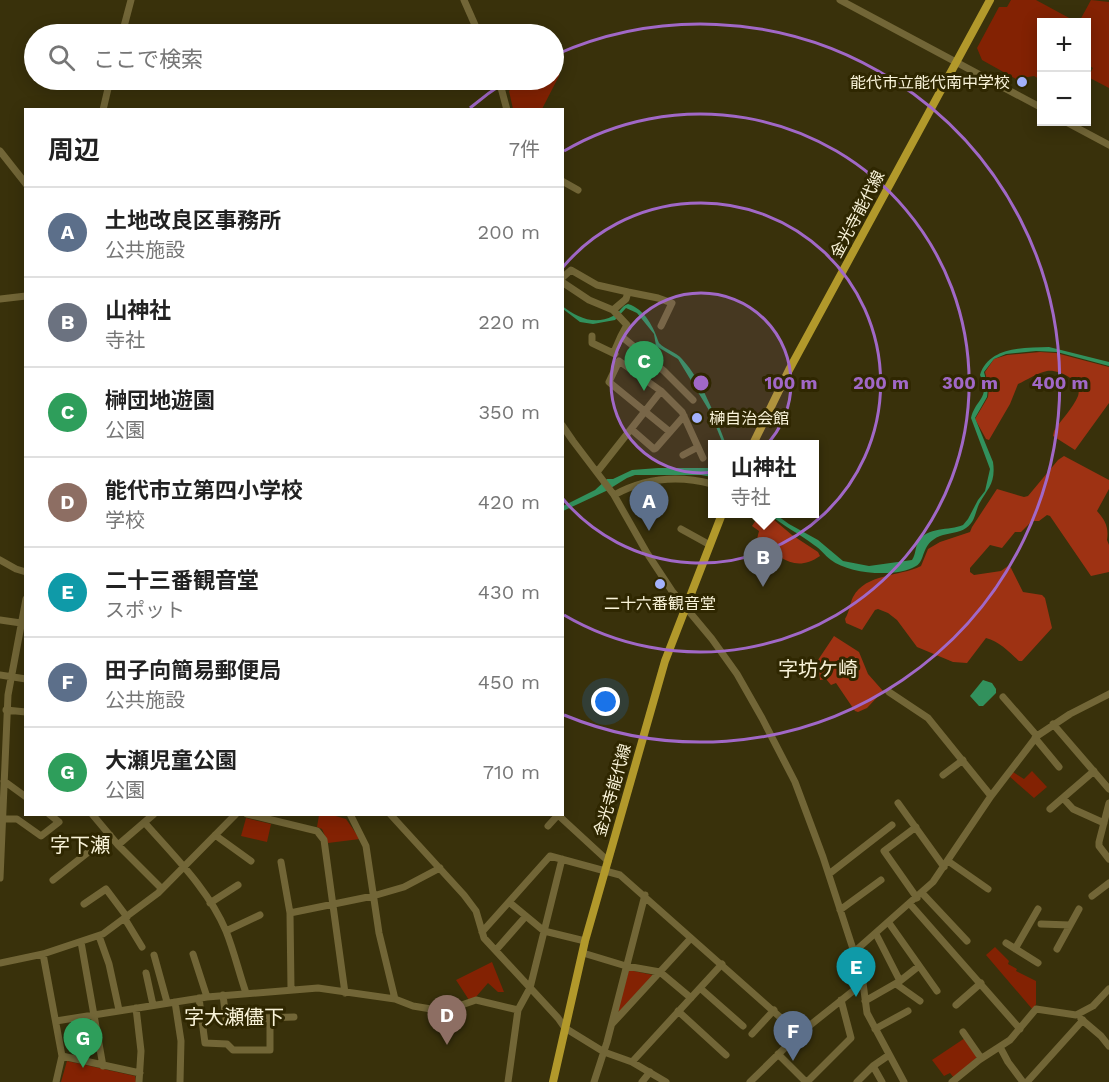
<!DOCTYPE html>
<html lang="ja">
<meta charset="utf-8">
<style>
:root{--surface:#fff;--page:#f6f6f6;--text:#222;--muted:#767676;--line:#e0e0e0;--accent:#7c3aed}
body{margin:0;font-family:"Work Sans","Noto Sans JP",sans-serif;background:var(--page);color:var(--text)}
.controls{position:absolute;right:18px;top:18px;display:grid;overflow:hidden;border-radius:0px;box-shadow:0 3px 15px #0003}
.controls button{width:54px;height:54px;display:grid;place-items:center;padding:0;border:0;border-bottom:2px solid var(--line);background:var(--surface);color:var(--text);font:30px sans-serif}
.you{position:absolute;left:606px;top:702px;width:21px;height:21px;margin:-15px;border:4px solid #fff;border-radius:50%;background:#1a73e8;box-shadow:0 0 0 9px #1a73e833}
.badge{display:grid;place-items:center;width:39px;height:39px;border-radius:50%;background:var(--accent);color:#fff;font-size:20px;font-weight:700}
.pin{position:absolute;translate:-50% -50px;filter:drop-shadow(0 2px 3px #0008)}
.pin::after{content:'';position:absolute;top:32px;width:21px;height:18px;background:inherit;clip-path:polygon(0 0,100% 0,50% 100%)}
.popup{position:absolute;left:708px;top:440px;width:111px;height:78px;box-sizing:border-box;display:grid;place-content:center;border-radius:0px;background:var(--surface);filter:drop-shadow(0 2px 4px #0005);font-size:20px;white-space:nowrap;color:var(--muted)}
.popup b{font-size:22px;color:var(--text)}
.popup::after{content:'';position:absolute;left:50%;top:100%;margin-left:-12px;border:12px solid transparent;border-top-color:var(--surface)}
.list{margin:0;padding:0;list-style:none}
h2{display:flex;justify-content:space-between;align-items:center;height:78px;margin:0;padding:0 24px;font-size:26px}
h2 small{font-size:20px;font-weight:400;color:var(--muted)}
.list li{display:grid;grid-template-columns:39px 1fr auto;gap:18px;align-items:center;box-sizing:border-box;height:90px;padding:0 24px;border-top:2px solid var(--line)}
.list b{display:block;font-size:22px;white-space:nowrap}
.list p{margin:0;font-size:20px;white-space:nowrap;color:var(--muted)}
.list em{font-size:20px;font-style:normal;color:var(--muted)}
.icon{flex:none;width:33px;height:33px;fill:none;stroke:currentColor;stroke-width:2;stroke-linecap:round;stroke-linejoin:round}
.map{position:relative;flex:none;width:1109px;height:1082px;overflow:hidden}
.search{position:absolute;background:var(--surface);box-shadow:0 3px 15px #0003;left:24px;top:24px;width:540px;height:66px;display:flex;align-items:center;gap:15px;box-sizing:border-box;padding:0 21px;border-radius:33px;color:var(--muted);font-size:22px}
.panel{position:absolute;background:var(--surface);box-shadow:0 3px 15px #0003;left:24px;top:108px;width:540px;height:708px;border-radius:0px}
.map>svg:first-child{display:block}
.green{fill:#832203}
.forest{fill:#9e3213}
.water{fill:#32915d}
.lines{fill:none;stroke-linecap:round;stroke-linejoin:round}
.minor{stroke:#726637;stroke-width:7}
.major{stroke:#b2992b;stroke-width:8}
.ring{fill:none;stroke:#a168c7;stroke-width:3}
.poi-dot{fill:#a4b2fc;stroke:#2f2701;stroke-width:2}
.labels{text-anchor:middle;stroke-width:6;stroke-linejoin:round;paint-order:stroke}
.poi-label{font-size:16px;fill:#f9f3d9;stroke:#2f2701;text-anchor:end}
.street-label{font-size:16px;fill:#f9f3d9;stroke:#2f2701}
.quarter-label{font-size:20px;fill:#f9f3d9;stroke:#2f2701}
.centre{fill:#a168c7;stroke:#2f2701;stroke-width:3}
.ring-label{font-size:18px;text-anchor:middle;font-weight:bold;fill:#a168c7;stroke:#2f2701;stroke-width:6;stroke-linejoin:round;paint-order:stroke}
</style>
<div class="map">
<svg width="1109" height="1082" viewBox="0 0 1109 1082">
<rect width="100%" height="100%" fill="#39310b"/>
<path class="green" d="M1011 0H1036L1071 19 1073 22H1042L1041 80 1034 76 1016 79 982 60 977 48 999 7H1007Z
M1091 0 1109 2V88L1088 77 1093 68 1087 64 1086 22H1079Z
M554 71 560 74 542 109H513L509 91C524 75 533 80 554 80Z
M1032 771 1047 787 1034 798 1009 776 1013 772 1024 779Z
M319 815H332L346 819 360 839 328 843 322 829 317 827Z
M246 818 271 824 267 842 241 836Z
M995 947 1009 961 1008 964 1017 969 1016 971 1036 981V1004L1033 1010 986 955Z
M492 962 504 992H498L488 983 475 998 469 1000 456 980Z
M629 970 653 975 619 1012 618 1009Z
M965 1038 977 1057 954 1078 950 1073 944 1076 932 1060Z
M67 1061 135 1076 136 1082H61Z"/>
<path class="forest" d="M1040 352 1056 353 1109 367V403L1075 450 1053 436 1054 431C1061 420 1073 408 1078 396 1083 381 1059 369 1047 371 1037 373 1027 380 1018 384L1010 404 989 440 986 439 975 419 988 397 989 388 985 372 994 359 1007 355Z
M1064 456 1109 480V489L1097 511C1105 520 1109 527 1107 540L1109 545V572L1091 576 1050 516 1047 515 1039 521H1032L1021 532H1015L1002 548 990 545 970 568V572L974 575 1001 571 1008 566 1011 568 1023 592 1042 595 1045 598 1052 628 1022 661H1019C1009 652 999 641 986 638L967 663 953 662 917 647 897 620 888 613 878 609 875 610 862 630 846 623 845 619C850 610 850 603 853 597 866 573 899 577 921 566L928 549 940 542 970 532 972 527 997 489 1024 497 1028 496 1058 460Z
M760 514H767L792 535 818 552 820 556C794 574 778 556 757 539L759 531 752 526Z
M834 636 859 652 868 674 883 691 867 708 858 712 855 711 836 683 831 685 826 679 820 680 818 660Z"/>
<path class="water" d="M628 304C645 309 654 328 659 343 666 350 676 352 682 359 703 382 715 416 726 444H723L710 412 678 359 656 346 654 334 637 313 626 308 615 320 593 324 580 322 563 309 562 306C577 317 594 326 613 316 620 313 621 306 628 304Z
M1049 347 1109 362V366L1057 352 1036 351 1006 354 994 359 984 372 988 388 987 397 975 418 993 462C996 483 988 488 979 504 975 513 975 522 966 528 959 533 948 533 940 536 920 544 926 561 916 566 896 578 849 574 831 560 825 556 821 549 814 545 800 534 783 526 769 514H775L789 524 818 540 843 561 869 566 912 560C916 554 915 548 918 542 927 526 949 531 963 525L968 519 978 500 985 491 990 469 971 418C976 398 991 399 980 375 989 346 1025 348 1049 347Z
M658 468H712V477L701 475H635L627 478 606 491 563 511V506L595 490 607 479H613L632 470Z
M983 680 992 683 996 689V693L983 706H979L970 696Z"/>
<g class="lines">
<path class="minor" d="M464 0 479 34
M840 0 1042 108
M122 34 131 0
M499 80 507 110
M103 110 110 80
M1066 122 1109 145
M0 151 26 184
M562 181 578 190
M562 278 571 270 597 285 628 292
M562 282 589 300 613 310
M0 299 26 296
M592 336V343L615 354
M621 336 627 325 613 310 626 299 628 292 658 298 672 303 661 326
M614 352 621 336 664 371 693 400
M562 425 573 441 614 495 647 553 672 591 712 639 737 674 762 718 795 782 823 857 854 952 863 983 867 1013 904 1082
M631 429 654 449 656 448 684 416
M670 432 609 382 619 361 661 391 682 412 703 458
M683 455 698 447
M597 472 661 391
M614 495C645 478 678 475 712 484
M681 529 710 545
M0 560 16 569 26 572
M0 620 21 623
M0 675 26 679
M889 692 928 718 991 796
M1003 697 1037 736
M6 710 26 712
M1053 724 1109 789
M1035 738 1059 767
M943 775 963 760
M4 781 26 797
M1063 798 1073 809 1104 823
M898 803 944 867
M1109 803 1099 842V846L1109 859
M1050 809 1094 771
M92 814 118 845 162 889
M247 814 317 831 324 840 345 993
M350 814 366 846 379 933 395 999
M390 814 464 895 476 911 484 938 558 1018 565 1028 604 1052 632 1062 666 1082
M557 814 608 861
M2 819H17L41 836 59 822 49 814
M145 823C174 856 209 890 226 931 234 951 239 973 246 993
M548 826 558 815
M916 827 884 851 917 898
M215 835 251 861
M118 845 154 814
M948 861 988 889
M281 862 290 913
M829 874 892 825
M0 878 8 695 26 599
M53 880 110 835
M922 893 967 941
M1092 896 1109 883
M509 902 544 931 585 941
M210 903 238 885
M84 904 106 889 127 917
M910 904 1020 1029
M840 910 881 880
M125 919 142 947
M889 923 937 991
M1041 924 1070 925
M226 931 260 915
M482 932 550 856 620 875 799 1034
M876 934 900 981 919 966
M99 936 109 964 119 1010
M81 942 103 1066
M1006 943 1038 963
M1015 949 1038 909
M1057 949 1079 909
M496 950 526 916
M854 952 933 882 991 796 1037 736 1070 714 1109 694
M583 953 626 966 660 972 691 998
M43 954 62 1056 56 1082
M193 954 207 997
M154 955 167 1002
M0 963 43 954 103 934 158 893 236 814
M146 973 153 1005
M896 984 920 1001
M700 988 743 1026
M291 989 290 913 373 896 404 887 440 868
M223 995 226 1019 294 1017
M199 998 205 1043 227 1044 233 1050H270V1019
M865 1001 900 981
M175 1002 181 1041 180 1082
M956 1005 981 983
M136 1008 141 1051 139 1082
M678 1011 726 1055
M1081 1019 1101 1036 1109 1046
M56 1021 207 997 318 988 395 999 413 1006 431 1009H450L476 1000 518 1010
M612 1024 691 938
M875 1029 908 1011
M963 1032 981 1058
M752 1034 774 1010
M1000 1047 1008 1062 1023 1082
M778 1054 806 1082
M62 1056 140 1073
M632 1062 722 964
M873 1066 882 1082
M508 1082 518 1010 530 988 562 859
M594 1082 607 1042 645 895
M642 1082 650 1072
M750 1082 799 1034 863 983
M807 1082 851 1038 841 1000
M857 1082 873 1066 889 1055
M952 1082 979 1060 1010 1040 1036 1009 1076 1015 1093 1006 1109 989
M1027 1082 1083 1020"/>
<path class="major" d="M753 444 789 370 990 0
M553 1082 585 941 665 661 722 514"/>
</g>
<circle cx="701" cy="383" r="90" fill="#a168c7" fill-opacity=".12"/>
<g class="ring">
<circle cx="701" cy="383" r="90"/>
<path d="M563 267A180 180 0 1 1 563 499"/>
<path d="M564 151A269 269 0 1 1 564 615"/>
<path d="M470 108A359 359 0 0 1 508 80M555 55A359 359 0 1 1 564 715"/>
</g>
<g class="poi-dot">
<circle cx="1022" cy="82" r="6"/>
<circle cx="697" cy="418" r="6"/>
<circle cx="660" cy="584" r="6"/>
</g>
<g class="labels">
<g class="poi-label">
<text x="1010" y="88">能代市立能代南中学校</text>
<text x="709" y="424" text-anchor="start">榊自治会館</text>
<text x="660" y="609" text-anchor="middle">二十六番観音堂</text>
</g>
<g class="street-label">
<text transform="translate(857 214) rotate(-62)" y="6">金光寺能代線</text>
<text transform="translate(612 790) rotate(-74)" y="6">金光寺能代線</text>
</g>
<g class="quarter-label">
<text x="818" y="676">字坊ケ崎</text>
<text x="80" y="852">字下瀬</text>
<text x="234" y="1024">字大瀬儘下</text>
</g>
</g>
<circle cx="701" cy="383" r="9" class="centre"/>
<g class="ring-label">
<text x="791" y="389">100 m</text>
<text x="881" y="389">200 m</text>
<text x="970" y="389">300 m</text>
<text x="1060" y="389">400 m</text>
</g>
</svg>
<div class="controls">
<button>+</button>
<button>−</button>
</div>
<div class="you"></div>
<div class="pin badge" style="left:649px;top:531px;background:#5c6f8a">A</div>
<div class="pin badge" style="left:763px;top:587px;background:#6b7280">B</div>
<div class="popup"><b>山神社</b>寺社</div>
<div class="pin badge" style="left:644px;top:391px;background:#2e9e5b">C</div>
<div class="pin badge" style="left:447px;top:1045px;background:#8d6e63">D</div>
<div class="pin badge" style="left:856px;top:997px;background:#0f9aa8">E</div>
<div class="pin badge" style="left:793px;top:1061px;background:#5c6f8a">F</div>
<div class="pin badge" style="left:83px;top:1068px;background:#2e9e5b">G</div>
<div class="search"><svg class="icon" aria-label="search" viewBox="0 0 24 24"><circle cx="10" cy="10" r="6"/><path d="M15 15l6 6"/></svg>ここで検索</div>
<section class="panel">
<h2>周辺<small>7件</small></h2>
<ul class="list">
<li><span class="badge" style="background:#5c6f8a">A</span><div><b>土地改良区事務所</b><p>公共施設</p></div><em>200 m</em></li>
<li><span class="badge" style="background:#6b7280">B</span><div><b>山神社</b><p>寺社</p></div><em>220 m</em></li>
<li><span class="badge" style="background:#2e9e5b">C</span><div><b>榊団地遊園</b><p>公園</p></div><em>350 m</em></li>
<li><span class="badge" style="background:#8d6e63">D</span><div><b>能代市立第四小学校</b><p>学校</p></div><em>420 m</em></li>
<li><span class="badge" style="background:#0f9aa8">E</span><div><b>二十三番観音堂</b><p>スポット</p></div><em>430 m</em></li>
<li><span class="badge" style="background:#5c6f8a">F</span><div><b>田子向簡易郵便局</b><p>公共施設</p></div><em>450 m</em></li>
<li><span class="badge" style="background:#2e9e5b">G</span><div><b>大瀬児童公園</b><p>公園</p></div><em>710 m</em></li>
</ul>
</section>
</div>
